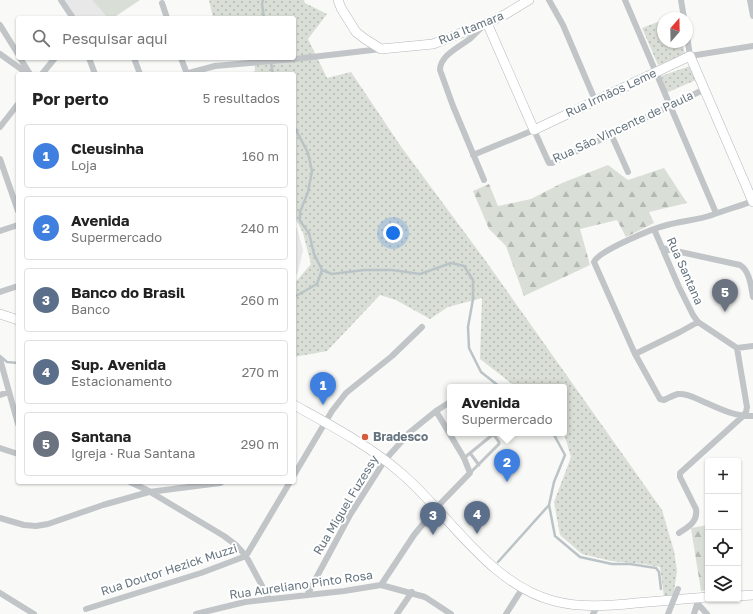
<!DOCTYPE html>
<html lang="pt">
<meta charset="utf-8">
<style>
:root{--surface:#fff;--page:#f2f2f2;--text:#222;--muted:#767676;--line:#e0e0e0;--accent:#d45c3b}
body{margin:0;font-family:"Golos Text",sans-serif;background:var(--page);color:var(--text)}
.controls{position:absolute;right:12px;bottom:12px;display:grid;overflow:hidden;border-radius:4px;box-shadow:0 1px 3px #0004}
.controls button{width:36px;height:36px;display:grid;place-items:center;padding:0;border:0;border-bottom:1px solid var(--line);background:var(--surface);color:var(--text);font:20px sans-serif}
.compass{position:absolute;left:657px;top:12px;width:36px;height:36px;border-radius:50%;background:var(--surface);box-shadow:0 1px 3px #0004;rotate:20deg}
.you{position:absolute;left:393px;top:233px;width:14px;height:14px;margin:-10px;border:3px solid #fff;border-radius:50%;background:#1a73e8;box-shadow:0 0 0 6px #1a73e833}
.badge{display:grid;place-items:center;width:26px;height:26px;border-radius:50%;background:var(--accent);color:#fff;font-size:13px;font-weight:700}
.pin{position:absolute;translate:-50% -33px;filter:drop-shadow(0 1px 2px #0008)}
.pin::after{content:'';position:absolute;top:21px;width:14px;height:12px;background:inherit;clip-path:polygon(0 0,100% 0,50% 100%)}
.popup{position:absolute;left:447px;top:384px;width:120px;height:52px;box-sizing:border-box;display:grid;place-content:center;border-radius:4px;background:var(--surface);filter:drop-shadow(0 1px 3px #0005);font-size:13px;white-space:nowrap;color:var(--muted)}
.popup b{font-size:15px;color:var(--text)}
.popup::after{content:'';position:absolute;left:50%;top:100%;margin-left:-8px;border:8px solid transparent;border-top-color:var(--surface)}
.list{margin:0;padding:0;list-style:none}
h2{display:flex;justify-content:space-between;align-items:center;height:52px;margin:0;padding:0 16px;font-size:17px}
h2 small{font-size:13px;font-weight:400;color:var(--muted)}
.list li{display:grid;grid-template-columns:26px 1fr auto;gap:12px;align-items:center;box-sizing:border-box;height:64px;margin:0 8px 8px;padding:0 8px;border:1px solid var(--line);border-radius:4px}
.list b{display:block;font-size:15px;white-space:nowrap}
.list p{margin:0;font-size:13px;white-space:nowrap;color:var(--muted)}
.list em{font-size:13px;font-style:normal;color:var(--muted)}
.icon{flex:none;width:22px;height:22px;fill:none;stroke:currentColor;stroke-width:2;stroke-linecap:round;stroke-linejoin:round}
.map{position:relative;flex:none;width:753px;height:614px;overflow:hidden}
.search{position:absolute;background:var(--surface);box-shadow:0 1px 3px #0004;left:16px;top:16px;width:280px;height:44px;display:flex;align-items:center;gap:10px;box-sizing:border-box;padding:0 14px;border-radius:4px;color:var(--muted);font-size:15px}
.panel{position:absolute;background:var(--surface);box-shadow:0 1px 3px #0004;left:16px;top:72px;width:280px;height:412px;border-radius:4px}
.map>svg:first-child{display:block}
.built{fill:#e7e8e7}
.grass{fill:url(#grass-dots)}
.forest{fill:url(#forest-firs)}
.pitch{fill:#d9ded6}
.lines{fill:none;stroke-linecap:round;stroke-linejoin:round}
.stream{stroke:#bac4c7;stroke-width:2.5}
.secondary-casing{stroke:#b3b9bd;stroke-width:10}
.lane{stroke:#c1c5c8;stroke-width:3}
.street{stroke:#c1c5c8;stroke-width:6}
.secondary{stroke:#fff;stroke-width:9}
.street-bridge{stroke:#c1c5c8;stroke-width:6}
.poi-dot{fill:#d45c3b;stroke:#fff;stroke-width:1.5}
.labels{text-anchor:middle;stroke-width:4;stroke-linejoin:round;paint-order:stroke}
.street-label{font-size:12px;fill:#66757f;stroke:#fff}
.poi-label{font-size:12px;font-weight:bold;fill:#66757f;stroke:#fff;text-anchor:start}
</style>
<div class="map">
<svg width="753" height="614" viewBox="0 0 753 614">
<defs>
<pattern id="grass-dots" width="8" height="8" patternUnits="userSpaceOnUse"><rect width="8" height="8" fill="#d9ded6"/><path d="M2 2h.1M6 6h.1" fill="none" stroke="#b4b9b3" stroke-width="1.8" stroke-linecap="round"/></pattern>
<pattern id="forest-firs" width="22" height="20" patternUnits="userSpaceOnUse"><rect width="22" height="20" fill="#d9ded6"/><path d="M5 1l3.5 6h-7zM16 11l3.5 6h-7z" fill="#b4b9b3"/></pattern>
</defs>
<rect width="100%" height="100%" fill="#f9f9f7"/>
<path class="built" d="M65 0H92L108 18H76Z
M294 226 297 228 303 250 298 272 294 279Z"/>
<path class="grass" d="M209 0H304L305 3 327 14 308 39 327 78 351 72 402 148 485 260 662 510 674 551 677 571 673 598 664 597 660 567 644 564 611 561 582 554 560 535 554 502 571 457 565 437 561 433H564V387H516L480 359 482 298 448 307 430 319 396 300 380 295 327 351 294 357V284L311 264 303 233 294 216V74H249L255 71 254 58H294V18H213Z
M663 20V42H681L686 55 658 65 642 28Z
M690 66 696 80 666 93 661 76Z"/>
<path class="forest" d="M608 165 628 180 664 168 687 203 649 212 654 223 626 237 617 220 580 229 590 265 524 296 506 246 489 229 473 191 489 184 498 206 531 199 562 183Z
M708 525V590L701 591 691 528Z"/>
<path class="pitch" d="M92 0H140L113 18H108Z"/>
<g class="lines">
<path class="stream" d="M263 0 262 4 264 18
M270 58 273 74
M294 126 308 153 312 171 308 192 300 212V221L309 233 314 254 322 270 317 284 294 297
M322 270 332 274 364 270H392L420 274 451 263 464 266 473 280V299L468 327 469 348 481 372 500 387
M0 356 7 362 18 363
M553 433 565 455 554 482 549 505 555 536 580 557 612 564H630L656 568 659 572 661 589
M498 562 549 505"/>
<defs>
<path id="secondary" d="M338 0 341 8 356 32 365 39 381 49 433 44 487 23 506 14 529 0
M487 23 534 130 690 56 753 202
M0 314 18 320
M294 405C330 425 370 446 401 473 450 515 489 584 554 601 581 608 609 606 636 603 660 601 684 599 708 597
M738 596 753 595"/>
</defs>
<use href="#secondary" class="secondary-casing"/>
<path class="lane" d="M470 453 479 465
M464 458 491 436 494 435 499 442V444L470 473"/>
<path class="street" d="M61 0 73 18
M549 0 563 25 595 100
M625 0 716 213
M681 0 684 18
M750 0 753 16
M162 3 167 18
M0 25 18 54
M483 26C479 30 475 34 471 38 461 46 440 55 440 70L453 106 484 180
M687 36 690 56 753 46
M0 54 28 74
M20 58 30 74
M89 58 95 74
M134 58 140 74
M181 58 187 74
M42 74 55 58
M185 74 215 66 295 59 381 49
M0 127 18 104
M611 134 628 172
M473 155 534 130 548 161 549 163H552L705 89
M0 159 18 211
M753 201C739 206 726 210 712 215 698 220 682 221 667 225 654 228 598 251 594 262L635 354 660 399 664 400C668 398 674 395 678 394 687 393 695 398 702 401 718 408 735 417 753 416
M654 229 679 287 693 315 698 322 737 348 747 407 746 412 742 417 680 473V477L696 509C698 522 688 527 679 533
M0 231 18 225
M662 248 740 265C750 271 751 287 753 297
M0 292 18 286
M737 348 753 346
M635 354 680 332 698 322
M0 359 18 424
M0 395 9 392
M0 448 18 454
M294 475 332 411 346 393 392 356 422 327
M130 482 147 490 224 536 236 545 246 556 269 599
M0 518 24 525 36 526 48 524 103 505 149 492 220 483 222 482
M381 585 414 535 436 508 470 473 464 458 436 411
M0 593 34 614
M307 595 350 515 385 460 410 432 436 411 450 402
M698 604 707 614
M86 609 201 573 246 556 290 482
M196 614 245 602 344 591 381 585 425 597 451 614
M397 614 412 592
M506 614 522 589
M593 614 597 607
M694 614 699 598"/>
<use href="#secondary" class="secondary"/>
<path class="street-bridge" d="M668 614 678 589"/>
</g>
<circle class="poi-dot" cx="365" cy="437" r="4"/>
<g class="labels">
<g class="street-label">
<text transform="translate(471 28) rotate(-22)" y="4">Rua Itamara</text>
<text transform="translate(611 93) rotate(-25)" y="4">Rua Irmãos Leme</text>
<text transform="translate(623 127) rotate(-25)" y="4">Rua São Vincente de Paula</text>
<text transform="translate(685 271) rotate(66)" y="4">Rua Santana</text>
<text transform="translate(346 505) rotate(-59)" y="4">Rua Miguel Fuzessy</text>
<text transform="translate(169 570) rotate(-18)" y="4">Rua Doutor Hezick Muzzi</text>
<text transform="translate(301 585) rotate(-8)" y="4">Rua Aureliano Pinto Rosa</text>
</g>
<g class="poi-label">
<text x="373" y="441">Bradesco</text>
</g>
</g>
</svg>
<div class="controls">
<button>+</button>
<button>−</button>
<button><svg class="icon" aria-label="locate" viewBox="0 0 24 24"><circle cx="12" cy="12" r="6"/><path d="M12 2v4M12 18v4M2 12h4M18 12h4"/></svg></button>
<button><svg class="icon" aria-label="layers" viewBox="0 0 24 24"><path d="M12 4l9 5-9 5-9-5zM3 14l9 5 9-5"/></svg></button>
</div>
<svg class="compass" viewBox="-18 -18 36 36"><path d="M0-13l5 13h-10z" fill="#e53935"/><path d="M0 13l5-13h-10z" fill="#767676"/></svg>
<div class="you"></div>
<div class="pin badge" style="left:323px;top:405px;background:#3f7fe0">1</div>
<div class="pin badge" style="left:507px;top:482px;background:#3f7fe0">2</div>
<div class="popup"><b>Avenida</b>Supermercado</div>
<div class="pin badge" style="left:433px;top:535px;background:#5c6f8a">3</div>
<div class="pin badge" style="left:477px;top:534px;background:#5c6f8a">4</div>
<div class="pin badge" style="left:725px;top:312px;background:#6b7280">5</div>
<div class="search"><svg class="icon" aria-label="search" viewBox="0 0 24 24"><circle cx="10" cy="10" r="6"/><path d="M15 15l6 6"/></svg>Pesquisar aqui</div>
<section class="panel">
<h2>Por perto<small>5 resultados</small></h2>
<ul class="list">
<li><span class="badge" style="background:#3f7fe0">1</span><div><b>Cleusinha</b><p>Loja</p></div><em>160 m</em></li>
<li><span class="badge" style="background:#3f7fe0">2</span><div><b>Avenida</b><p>Supermercado</p></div><em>240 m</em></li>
<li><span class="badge" style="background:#5c6f8a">3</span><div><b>Banco do Brasil</b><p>Banco</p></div><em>260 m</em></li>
<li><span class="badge" style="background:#5c6f8a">4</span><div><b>Sup. Avenida</b><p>Estacionamento</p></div><em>270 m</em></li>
<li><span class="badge" style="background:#6b7280">5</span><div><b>Santana</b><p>Igreja · Rua Santana</p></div><em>290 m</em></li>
</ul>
</section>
</div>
